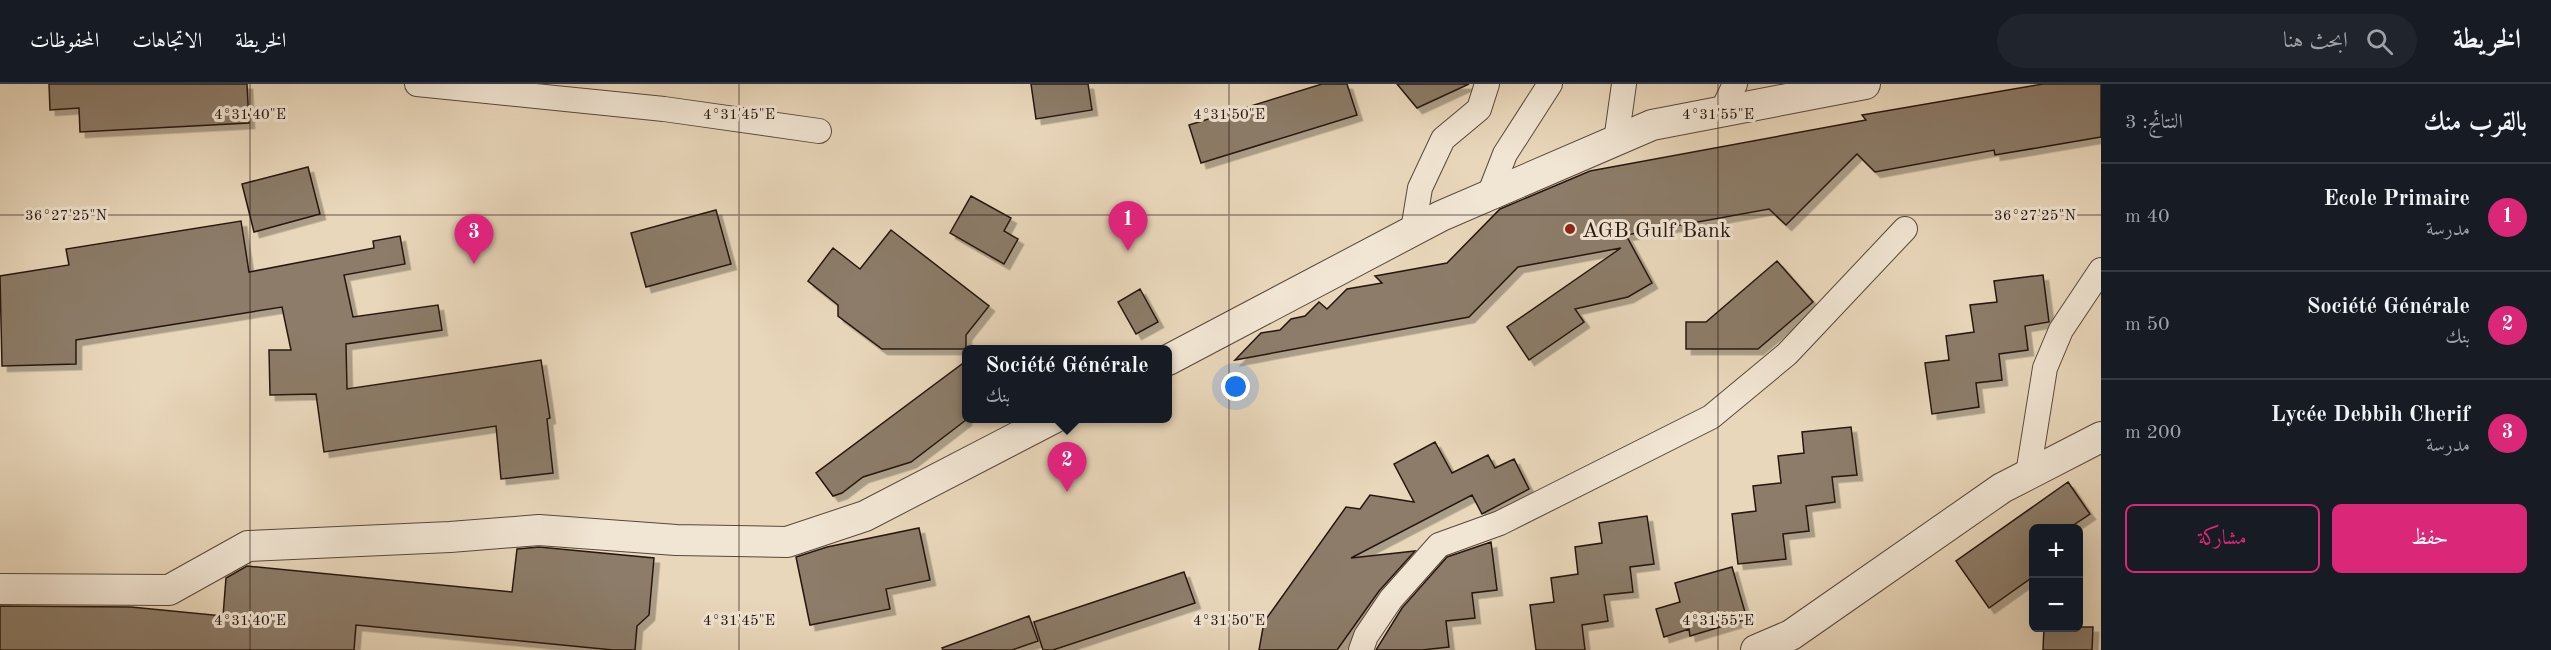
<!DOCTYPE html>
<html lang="ar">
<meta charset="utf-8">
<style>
:root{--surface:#171b24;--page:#20242c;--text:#f1f3f6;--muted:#9ea1a6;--line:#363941;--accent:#db2777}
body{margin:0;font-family:"Old Standard TT",Amiri,serif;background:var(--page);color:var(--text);direction:rtl}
.controls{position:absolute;right:18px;bottom:18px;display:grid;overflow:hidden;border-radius:9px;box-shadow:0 6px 24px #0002}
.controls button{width:54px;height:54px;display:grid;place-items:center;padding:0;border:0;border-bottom:2px solid var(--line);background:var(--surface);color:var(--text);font:30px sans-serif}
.you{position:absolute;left:1236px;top:303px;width:21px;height:21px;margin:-15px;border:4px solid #fff;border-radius:50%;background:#1a73e8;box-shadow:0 0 0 9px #1a73e833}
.badge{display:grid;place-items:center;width:39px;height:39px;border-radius:50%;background:var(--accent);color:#fff;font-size:20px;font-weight:700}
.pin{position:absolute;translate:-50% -50px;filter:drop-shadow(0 2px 3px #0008)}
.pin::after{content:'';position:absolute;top:32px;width:21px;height:18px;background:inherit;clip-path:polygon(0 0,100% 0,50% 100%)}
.popup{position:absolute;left:962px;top:261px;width:210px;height:78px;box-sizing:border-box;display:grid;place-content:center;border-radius:9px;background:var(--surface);filter:drop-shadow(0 2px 4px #0005);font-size:20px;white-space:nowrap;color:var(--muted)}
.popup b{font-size:22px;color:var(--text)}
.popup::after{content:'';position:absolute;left:50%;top:100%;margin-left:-12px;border:12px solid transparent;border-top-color:var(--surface)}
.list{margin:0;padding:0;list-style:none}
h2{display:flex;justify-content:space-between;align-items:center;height:78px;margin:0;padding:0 24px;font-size:26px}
h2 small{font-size:20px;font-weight:400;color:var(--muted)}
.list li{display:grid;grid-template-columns:39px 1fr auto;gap:18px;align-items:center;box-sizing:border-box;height:108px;padding:0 24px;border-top:2px solid var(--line)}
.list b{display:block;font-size:22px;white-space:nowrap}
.list p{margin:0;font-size:20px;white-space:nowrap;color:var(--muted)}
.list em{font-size:20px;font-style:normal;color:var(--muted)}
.actions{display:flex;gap:12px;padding:18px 24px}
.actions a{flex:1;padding:14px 0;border:2px solid var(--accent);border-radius:9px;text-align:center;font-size:21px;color:var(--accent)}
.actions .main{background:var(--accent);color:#fff}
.icon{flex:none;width:33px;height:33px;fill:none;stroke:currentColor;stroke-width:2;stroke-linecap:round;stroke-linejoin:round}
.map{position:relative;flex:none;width:2101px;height:566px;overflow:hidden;direction:ltr}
header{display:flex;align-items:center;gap:36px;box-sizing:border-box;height:84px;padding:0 30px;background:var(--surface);border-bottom:2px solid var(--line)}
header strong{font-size:28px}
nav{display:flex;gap:33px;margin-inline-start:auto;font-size:21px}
.search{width:420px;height:54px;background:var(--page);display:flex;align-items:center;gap:15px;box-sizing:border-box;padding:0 21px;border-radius:33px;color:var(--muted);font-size:22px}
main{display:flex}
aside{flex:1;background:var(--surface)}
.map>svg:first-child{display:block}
.building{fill:#8c7b69;stroke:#271711;stroke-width:1.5;filter:url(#shadow)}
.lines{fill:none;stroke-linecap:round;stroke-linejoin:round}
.minor-casing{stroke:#58473c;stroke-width:26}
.tertiary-casing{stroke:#58473c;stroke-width:32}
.minor{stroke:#f1e5d3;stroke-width:24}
.tertiary{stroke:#f1e5d3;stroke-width:30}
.ticks{fill:none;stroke:#271711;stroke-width:1.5;stroke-opacity:0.45}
.poi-dot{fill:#8f2418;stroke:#f1e5d3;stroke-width:2}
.labels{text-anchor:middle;stroke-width:6;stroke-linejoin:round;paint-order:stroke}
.poi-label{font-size:22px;fill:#271711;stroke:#f1e5d3;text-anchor:start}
.ticks-label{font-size:15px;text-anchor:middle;fill:#271711;stroke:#f1e5d3;stroke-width:6;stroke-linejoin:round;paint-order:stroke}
</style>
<header>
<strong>الخريطة</strong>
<div class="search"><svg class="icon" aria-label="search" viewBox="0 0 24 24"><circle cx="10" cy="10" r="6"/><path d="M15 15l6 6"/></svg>ابحث هنا</div>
<nav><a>الخريطة</a><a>الاتجاهات</a><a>المحفوظات</a></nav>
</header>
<main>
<aside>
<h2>بالقرب منك<small>النتائج: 3</small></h2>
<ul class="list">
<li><span class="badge">1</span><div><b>Ecole Primaire</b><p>مدرسة</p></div><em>40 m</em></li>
<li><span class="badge">2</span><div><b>Société Générale</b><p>بنك</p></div><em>50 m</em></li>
<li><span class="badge">3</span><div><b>Lycée Debbih Cherif</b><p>مدرسة</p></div><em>200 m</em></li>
</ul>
<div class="actions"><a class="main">حفظ</a><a>مشاركة</a></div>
</aside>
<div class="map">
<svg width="2101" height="566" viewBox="0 0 2101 566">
<defs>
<filter id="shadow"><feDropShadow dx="5.5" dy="5.5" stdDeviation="0" flood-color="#0004"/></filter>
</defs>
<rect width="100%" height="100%" fill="#e9d7bb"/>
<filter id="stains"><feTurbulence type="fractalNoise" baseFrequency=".00333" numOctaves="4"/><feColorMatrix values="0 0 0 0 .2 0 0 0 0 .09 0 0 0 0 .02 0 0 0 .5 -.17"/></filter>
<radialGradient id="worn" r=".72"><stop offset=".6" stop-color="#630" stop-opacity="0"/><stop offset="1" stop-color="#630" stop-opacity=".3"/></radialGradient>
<path class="building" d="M49 0H247L249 39 80 48 79 24 50 26Z
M1031 0H1088L1092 26 1036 35Z
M1322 0H1347L1357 31 1201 79 1189 41Z
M1397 0H1469L1417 24Z
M2043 0H2101V53L1995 71 1994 66 1875 88 1857 70 1786 141 1769 125 1626 151 1652 199 1628 213 1575 225 1584 238 1529 276 1507 243 1621 164 1518 183 1469 233 1235 276 1261 249 1280 246 1291 235 1305 232 1319 218 1327 225 1347 205 1382 199 1375 192 1447 179 1500 125 1590 87 1866 36 1862 31Z
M308 83 320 130 254 148 242 100Z
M971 112 1011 134 1004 147 1018 155 1004 180 950 149Z
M716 126 731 180 646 203 631 149Z
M241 137 249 188 374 164 373 157 400 152 405 180 344 191 353 233 438 221 442 246 346 260 347 305 541 276 550 334 547 335 553 389 501 395 496 342 324 368 316 310 270 311 269 266H291L282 223 76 256V280L2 282 0 192 69 181 66 165Z
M891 146 989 222 966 251V265H882L838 232V221L808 197 833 164 860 185Z
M1777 177 1813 218 1758 265H1686V238H1706Z
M2043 191 2049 238 2025 242 2028 266 1999 270 2002 296 1976 299 1979 323 1932 330 1925 279 1949 276 1946 252 1974 248 1970 221 1997 218 1994 197Z
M1140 205 1158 238 1136 250 1118 218Z
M966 277V336L911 378 863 393 842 409 833 412 816 389Z
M1851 343 1857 391 1832 393 1835 418 1806 422 1809 447 1783 450 1786 475 1738 480 1732 430 1756 427 1753 402 1781 399 1778 372 1804 369 1802 348Z
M1435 358 1452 389 1488 371 1495 384 1514 375 1529 405 1482 430 1472 411 1351 474 1415 467 1379 507 1337 566H1259L1264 538 1346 423 1360 425 1370 411 1414 418 1394 380Z
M2068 398 2090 430 2069 444H2034V492L1989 524 1956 477Z
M1647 432 1654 480 1630 483 1633 508 1604 511 1608 537 1582 541 1585 566H1536L1530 521 1554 518 1551 494 1578 490 1575 463 1602 459 1599 439Z
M919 444 930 496 886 505 890 525 810 541 796 473 827 463Z
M1491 458 1497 506 1472 509 1475 534 1446 537 1449 563 1422 566H1376L1402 524 1447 473Z
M539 463 654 474 649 531 637 542 635 566H613L356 541 354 566H0V522L131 523 223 532 226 494 247 482 512 508 517 465Z
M1732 483 1747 535 1690 552 1689 545 1664 553 1656 525 1680 518 1675 499Z
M1184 488 1195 519 1053 566H1043L1034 538Z
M1029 532 1038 557 1012 566H943L942 564Z
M2044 543H2093L2092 566H2043Z"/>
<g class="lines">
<defs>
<path id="minor" d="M417 0 664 25 819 47
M1722 27 1735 0
M1616 57 1624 0
M1489 111 1505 70 1550 0
M1413 146 1420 104 1443 55 1479 25 1487 0
M2028 390 2045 284 2061 246 2101 186
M1361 566 1366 552 1391 515 1439 461 1500 439 1711 333 1787 270 1905 145"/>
<path id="tertiary" d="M1168 276 1441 132 1652 41 1865 0
M0 505 169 506 248 462 450 453 539 446 676 456 787 458 865 432 1054 334
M1756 566 1791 551 2002 404 2101 353"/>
</defs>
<use href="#minor" class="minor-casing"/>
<use href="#tertiary" class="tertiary-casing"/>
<use href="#minor" class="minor"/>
<use href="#tertiary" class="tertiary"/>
</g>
<path class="ticks" d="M250 0V566M739 0V566M1229 0V566M1718 0V566M0 131H2101"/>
<circle class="poi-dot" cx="1570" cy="145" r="6"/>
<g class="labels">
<g class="poi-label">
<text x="1582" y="153">AGB Gulf Bank</text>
</g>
</g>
<g class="ticks-label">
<text x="250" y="35">4°31'40"E</text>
<text x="739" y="35">4°31'45"E</text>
<text x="1229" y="35">4°31'50"E</text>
<text x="1718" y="35">4°31'55"E</text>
<text x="66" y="136">36°27'25"N</text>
<text x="2035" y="136">36°27'25"N</text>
<text x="250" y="541">4°31'40"E</text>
<text x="739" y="541">4°31'45"E</text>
<text x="1229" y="541">4°31'50"E</text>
<text x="1718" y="541">4°31'55"E</text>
</g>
<rect width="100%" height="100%" filter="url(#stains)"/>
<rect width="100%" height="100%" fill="url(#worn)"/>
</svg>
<div class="controls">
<button>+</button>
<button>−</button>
</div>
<div class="you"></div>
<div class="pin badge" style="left:1128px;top:167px">1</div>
<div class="pin badge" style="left:1067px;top:408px">2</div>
<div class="popup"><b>Société Générale</b>بنك</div>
<div class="pin badge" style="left:474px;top:180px">3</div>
</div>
</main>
